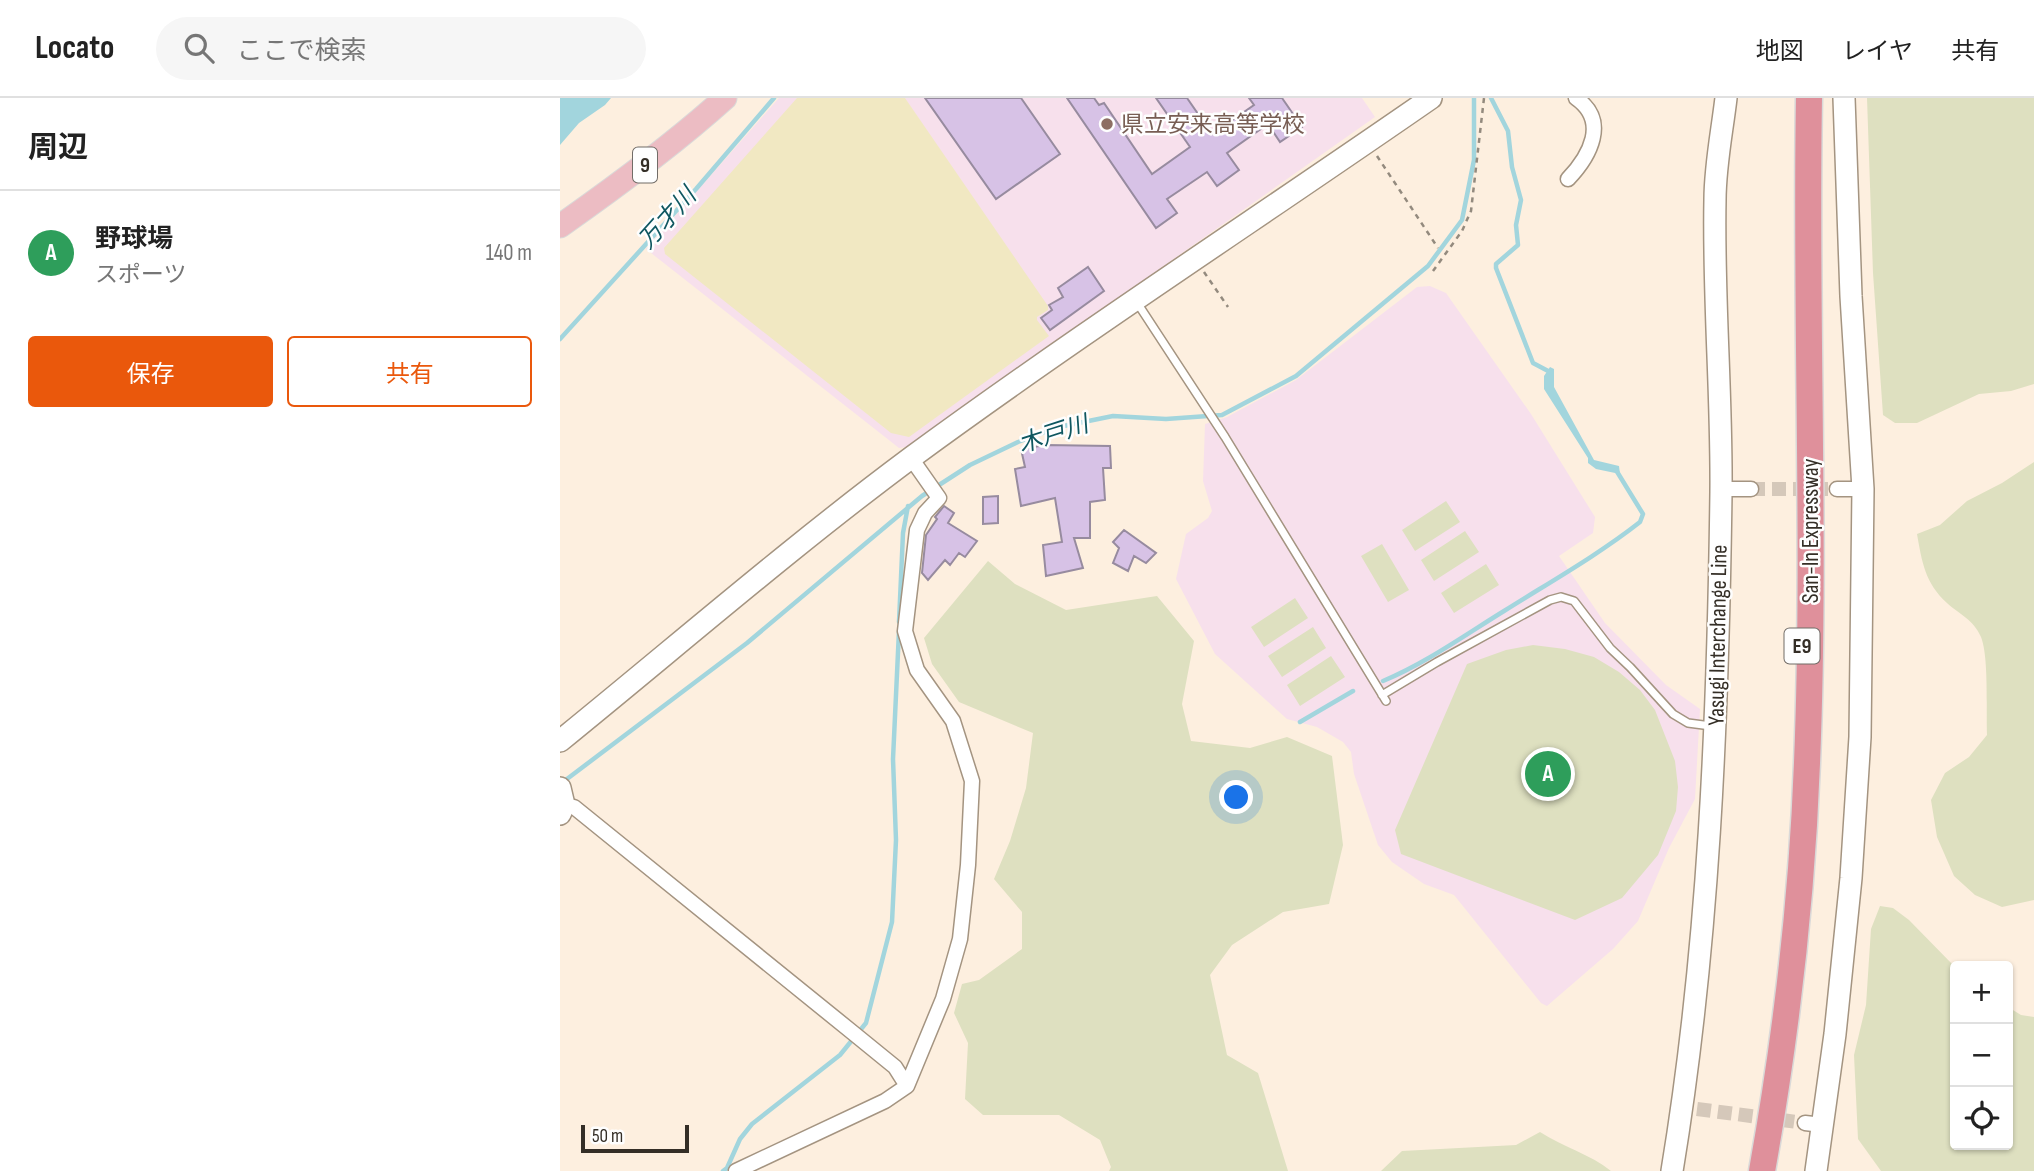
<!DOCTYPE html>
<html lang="ja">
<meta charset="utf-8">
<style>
:root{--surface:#fff;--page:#f6f6f6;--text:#222;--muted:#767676;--line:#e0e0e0;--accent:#ea580c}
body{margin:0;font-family:"Sofia Sans Condensed","Noto Sans JP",sans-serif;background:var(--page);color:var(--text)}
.controls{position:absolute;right:21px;bottom:21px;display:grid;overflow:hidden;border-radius:7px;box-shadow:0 2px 5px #0004}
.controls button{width:63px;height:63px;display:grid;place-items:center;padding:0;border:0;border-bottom:2px solid var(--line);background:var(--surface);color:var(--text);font:35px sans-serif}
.scale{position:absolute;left:21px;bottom:18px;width:108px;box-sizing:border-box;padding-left:7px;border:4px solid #342e26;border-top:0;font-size:19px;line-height:24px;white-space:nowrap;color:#342e26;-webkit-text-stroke:5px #fefefe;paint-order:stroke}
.you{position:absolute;left:677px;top:700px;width:24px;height:24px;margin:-18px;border:5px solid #fff;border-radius:50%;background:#1a73e8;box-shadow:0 0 0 10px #1a73e833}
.badge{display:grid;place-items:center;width:46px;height:46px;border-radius:50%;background:var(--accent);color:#fff;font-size:23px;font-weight:700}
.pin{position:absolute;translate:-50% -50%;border:4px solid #fff;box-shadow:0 2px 7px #0006}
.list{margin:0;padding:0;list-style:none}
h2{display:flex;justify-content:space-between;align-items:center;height:91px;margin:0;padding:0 28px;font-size:30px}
h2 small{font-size:23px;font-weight:400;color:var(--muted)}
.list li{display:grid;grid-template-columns:46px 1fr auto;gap:21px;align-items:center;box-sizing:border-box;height:126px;padding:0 28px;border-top:2px solid var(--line)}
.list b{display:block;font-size:26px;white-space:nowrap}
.list p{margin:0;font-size:23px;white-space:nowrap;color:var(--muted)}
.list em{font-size:23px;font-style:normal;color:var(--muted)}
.actions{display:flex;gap:14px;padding:21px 28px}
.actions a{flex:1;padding:16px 0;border:2px solid var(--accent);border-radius:7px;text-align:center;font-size:24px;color:var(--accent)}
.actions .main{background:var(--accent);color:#fff}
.icon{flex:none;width:38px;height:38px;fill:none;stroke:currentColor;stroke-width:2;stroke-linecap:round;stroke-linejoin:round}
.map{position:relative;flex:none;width:1474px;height:1073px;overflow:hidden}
header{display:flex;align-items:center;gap:42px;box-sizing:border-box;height:98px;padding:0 35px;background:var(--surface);border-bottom:2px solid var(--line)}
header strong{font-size:33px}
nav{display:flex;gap:38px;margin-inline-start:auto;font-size:24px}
.search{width:490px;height:63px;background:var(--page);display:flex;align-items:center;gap:18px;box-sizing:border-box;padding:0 24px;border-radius:38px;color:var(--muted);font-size:26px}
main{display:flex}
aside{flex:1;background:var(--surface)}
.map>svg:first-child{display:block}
.education{fill:#f7e0ec}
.green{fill:#dee0c0}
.sand{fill:#f1e8c2}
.water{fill:#a2d5dd}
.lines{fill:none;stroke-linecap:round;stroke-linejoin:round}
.stream{stroke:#a2d5dd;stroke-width:4.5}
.building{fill:#d7c2e6;stroke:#978b9f;stroke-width:2}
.street-tunnel{stroke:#d5c8ba;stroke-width:14;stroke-dasharray:14 7;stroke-linecap:butt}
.lane-casing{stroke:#a49481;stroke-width:10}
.street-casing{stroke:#a49481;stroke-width:17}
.secondary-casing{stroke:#a49481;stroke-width:24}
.primary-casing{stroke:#dad9d8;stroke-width:25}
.highway-casing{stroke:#dad9d8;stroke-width:29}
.path{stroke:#938a7e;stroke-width:2.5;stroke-dasharray:5 5;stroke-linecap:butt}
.lane{stroke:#fff;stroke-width:7}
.street{stroke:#fff;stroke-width:14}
.secondary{stroke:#fff;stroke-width:21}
.primary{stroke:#ecbcc3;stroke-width:23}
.highway{stroke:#df909b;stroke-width:26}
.education-dot{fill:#8d6e63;stroke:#fefefe;stroke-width:2.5}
.labels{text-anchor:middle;stroke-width:5;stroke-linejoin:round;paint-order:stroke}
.shield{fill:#fefefe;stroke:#716c67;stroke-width:2}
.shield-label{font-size:21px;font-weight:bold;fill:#342e26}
.education-label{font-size:23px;fill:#785e54;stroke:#fefefe;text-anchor:start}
.street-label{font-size:23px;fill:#342e26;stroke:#fefefe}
.water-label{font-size:24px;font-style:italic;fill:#0f5760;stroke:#fefefe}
</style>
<header>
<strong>Locato</strong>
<div class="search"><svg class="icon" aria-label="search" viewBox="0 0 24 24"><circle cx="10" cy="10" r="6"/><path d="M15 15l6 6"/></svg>ここで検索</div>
<nav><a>地図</a><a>レイヤ</a><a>共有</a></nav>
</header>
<main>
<aside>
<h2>周辺<small></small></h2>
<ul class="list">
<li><span class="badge" style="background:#2e9e5b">A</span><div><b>野球場</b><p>スポーツ</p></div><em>140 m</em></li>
</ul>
<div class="actions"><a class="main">保存</a><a>共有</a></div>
</aside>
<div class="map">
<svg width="1474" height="1073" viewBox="0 0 1474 1073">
<rect width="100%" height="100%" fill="#fdefdf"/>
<path class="education" d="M219 0H802L815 19 347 349 339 350 86 151Z
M870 188 886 195 971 316 1035 419 1033 435 999 458 1045 525 1106 587 1140 611 1135 701 1109 750 1078 823 1053 851 987 908 981 905 894 797 864 786 832 764 818 747 794 676 791 654 783 644 757 629 727 621 655 556 616 481 626 436 648 420 652 413 643 383 645 326 667 319 736 282 857 189Z"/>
<path class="green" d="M1307 0H1474V286L1451 293 1419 296 1357 325H1335L1323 317 1313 175Z
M1474 364V802L1442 809 1415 797 1394 778 1377 739 1371 702 1385 675 1409 659 1427 637C1426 612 1429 559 1421 539 1413 521 1400 517 1387 505 1365 485 1362 464 1357 436L1380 427 1407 403 1442 385Z
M886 403 900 424 855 453 842 432Z
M905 433 919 454 874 483 861 462Z
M822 446 849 492 828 504 801 458Z
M428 463 455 486 506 512 597 498 634 543 622 606 631 643 690 650 727 639 772 658 783 747 769 806 723 814 672 847 650 877 667 957 698 975 728 1073H549L551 1069 540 1042 499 1017H423L405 1001 408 945 394 915 402 886 419 882 462 851V814L434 781 450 743 466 690 473 635 399 604 372 566 364 540Z
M926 466 939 487 894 515 881 495Z
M735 500 748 520 704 549 691 529Z
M753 529 766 550 722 579 708 558Z
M973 547 1005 551 1034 559 1059 574 1080 592 1095 612 1115 663 1118 689 1116 713 1098 757 1062 800 1015 822 841 756 835 732 907 566 946 552Z
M771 558 785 579 740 608 727 587Z
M1320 808 1333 810 1349 822 1395 869V1047H1448V909L1461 917 1474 919V1073H1321L1298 1041 1294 957 1306 907 1311 831Z
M980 1034C1003 1049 1030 1056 1051 1073H821L842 1053 956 1047Z"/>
<path class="sand" d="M237 0H345L488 208V212L477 219V222L489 238 349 339 331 335 105 156 104 150Z"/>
<path class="water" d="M0 0H51L45 7 19 25 0 47Z
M990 269 994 271V289L1034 362 1059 368 1060 376 1036 371 1028 365V360L984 291V278Z"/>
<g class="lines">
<path class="stream" d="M931 0 948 33 952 69 961 102 956 127 958 147 936 166V170L973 265 990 274
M0 241 136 91 214 0
M339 524 343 435 348 408
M823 583C866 565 905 537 944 513 990 484 1038 457 1080 424L1083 416 1056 372
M740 624 793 593
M3 684 187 545 362 398 410 367 458 344 499 329 553 318 606 321 662 317 736 278 868 168 902 122 914 62V0
M163 1073 167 1070 180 1041 192 1026 280 957 306 925 332 824 336 742 333 661 339 533"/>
</g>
<path class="building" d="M365 0H461L500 56 436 101Z
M507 0H534L539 7 544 5 592 76 630 49 596 0H627L652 36 694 7 689 0H722L742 29 720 44 708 26 667 55 679 72 657 88 647 74 607 101 617 115 596 130Z
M528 169 544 193 490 232 481 220 492 212 489 207 503 199 498 190Z
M486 347 550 348 551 370H543L545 402 530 404V440H514L523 470 486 478 483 447 502 444 495 400 461 408 455 371 465 369 461 351Z
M438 398V425L423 426V399Z
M384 408 394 415 388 425 417 443 405 459 399 455 390 467 385 462 368 482 362 475 366 437 377 421 375 419Z
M564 432 596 455 586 465 574 458 568 473 553 465 559 450 553 444Z"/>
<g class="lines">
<path class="street-tunnel" d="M1191 391H1277
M1137 1011 1245 1025"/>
<defs>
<path id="lane" d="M576 203 665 339 826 603
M822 597 877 564 990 502 1001 499 1014 503 1050 550 1070 569 1113 616 1128 625 1151 628"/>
<path id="street" d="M1008 81C1030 58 1049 23 1016 0
M1161 391H1191
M1277 391H1303
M4 707 14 709 292 934 335 969 347 988
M1245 1025 1262 1027
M176 1073 325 1003 347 988 383 901 400 841 408 767 412 683 393 623 357 572 345 533 357 432 365 415 379 400 351 360"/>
<path id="secondary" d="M0 643C117 548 231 449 352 359 521 235 698 120 871 0
M0 690 4 707 0 716
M1112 1073C1149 849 1158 621 1161 394 1162 297 1153 199 1155 102 1155 68 1162 34 1166 0
M1256 1073 1275 936 1291 780 1300 639 1303 391 1291 198 1284 0"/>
<path id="primary" d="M0 128C57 88 113 47 165 0"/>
<path id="highway" d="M1202 1073C1226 939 1242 801 1247 665 1256 443 1245 222 1249 0"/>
</defs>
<use href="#lane" class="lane-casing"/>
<use href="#street" class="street-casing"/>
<use href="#secondary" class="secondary-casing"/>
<use href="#primary" class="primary-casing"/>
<use href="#highway" class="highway-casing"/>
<path class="path" d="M817 58 878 150
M873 173 902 133 911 113 924 0
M644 174 668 209"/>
<use href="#lane" class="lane"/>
<use href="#street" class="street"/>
<use href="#secondary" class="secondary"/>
<use href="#primary" class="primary"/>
<use href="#highway" class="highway"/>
</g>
<circle class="education-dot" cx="547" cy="26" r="7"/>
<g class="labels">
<g class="shield">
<rect x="73" y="49.5" width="24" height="35" rx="5"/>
<rect x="1224.5" y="530.5" width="35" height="35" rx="5"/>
</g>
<g class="shield-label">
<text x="85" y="74">9</text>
<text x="1242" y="555">E9</text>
</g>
<g class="education-label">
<text x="561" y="34">県立安来高等学校</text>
</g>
<g class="street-label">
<text transform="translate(1250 433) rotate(-90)" y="8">San-In Expressway</text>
<text transform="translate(1157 537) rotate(-89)" y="8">Yasugi Interchange Line</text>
</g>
<g class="water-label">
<text transform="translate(107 120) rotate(-48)" y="8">万才川</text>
<text transform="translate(493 336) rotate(-18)" y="8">木戸川</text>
</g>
</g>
</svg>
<div class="controls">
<button>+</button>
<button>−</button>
<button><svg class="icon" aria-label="locate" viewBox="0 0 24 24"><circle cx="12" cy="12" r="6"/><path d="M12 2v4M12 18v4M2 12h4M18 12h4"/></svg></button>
</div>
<div class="scale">50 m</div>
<div class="you"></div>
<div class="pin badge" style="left:988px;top:676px;background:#2e9e5b">A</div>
</div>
</main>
